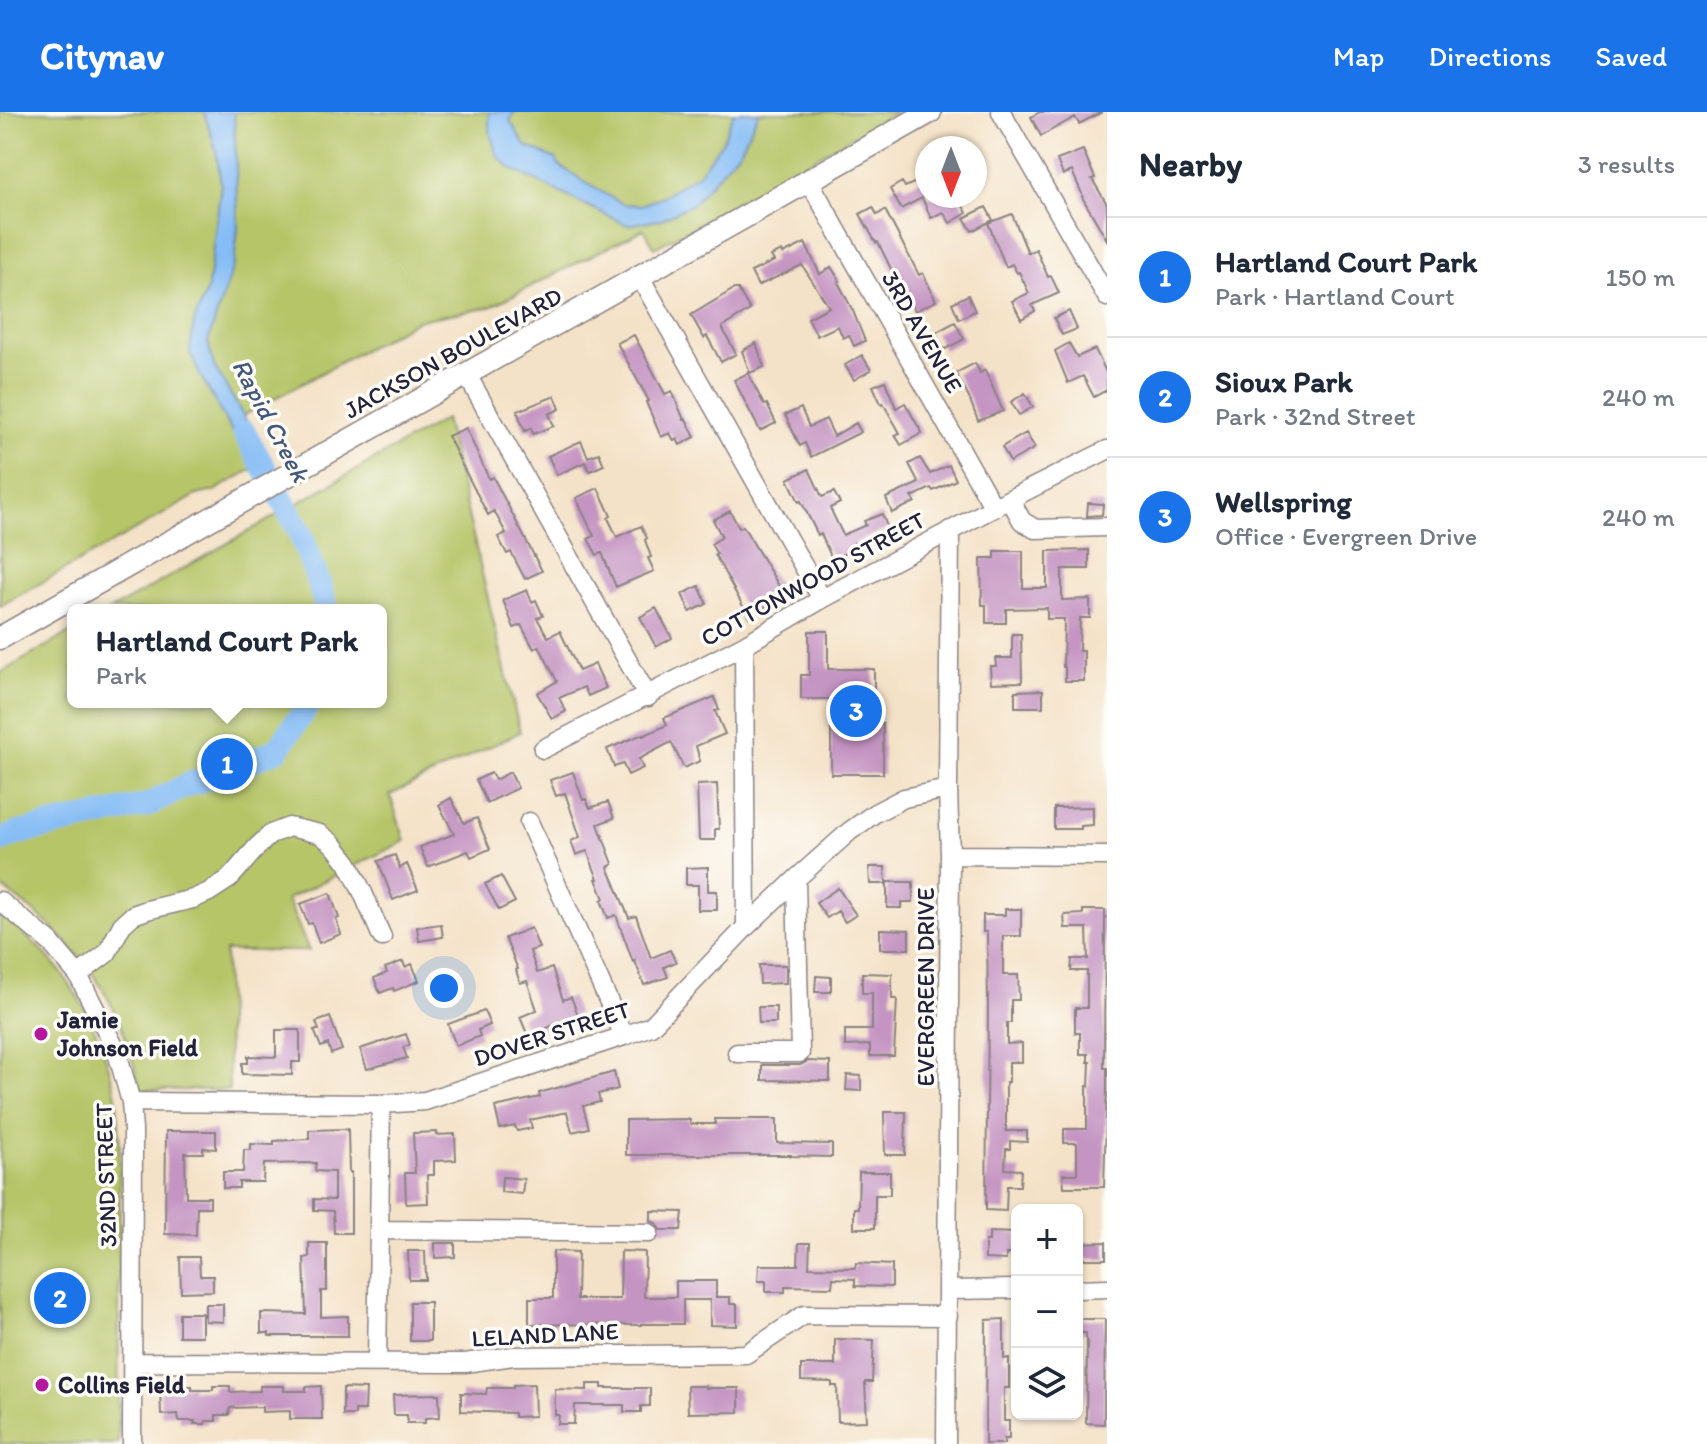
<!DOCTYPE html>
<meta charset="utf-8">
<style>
:root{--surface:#fff;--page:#f6f6f7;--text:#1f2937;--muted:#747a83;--line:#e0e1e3;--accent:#1a73e8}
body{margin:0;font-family:Itim,sans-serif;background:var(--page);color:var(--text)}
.controls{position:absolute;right:24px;bottom:24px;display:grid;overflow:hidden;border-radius:12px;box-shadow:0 2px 6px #0004}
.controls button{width:72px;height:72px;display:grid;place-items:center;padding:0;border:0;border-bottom:2px solid var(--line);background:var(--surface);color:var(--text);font:40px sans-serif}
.compass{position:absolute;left:915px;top:24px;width:72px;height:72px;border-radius:50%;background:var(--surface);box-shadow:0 2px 6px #0004;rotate:180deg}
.you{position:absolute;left:444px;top:876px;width:28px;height:28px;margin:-20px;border:6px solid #fff;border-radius:50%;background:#1a73e8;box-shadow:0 0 0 12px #1a73e833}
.badge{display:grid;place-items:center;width:52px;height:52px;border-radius:50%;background:var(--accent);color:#fff;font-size:26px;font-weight:700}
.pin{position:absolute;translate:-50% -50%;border:4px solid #fff;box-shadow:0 2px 8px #0006}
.popup{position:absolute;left:67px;top:492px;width:320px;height:104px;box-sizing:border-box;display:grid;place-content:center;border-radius:12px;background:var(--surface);filter:drop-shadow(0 2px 6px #0005);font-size:26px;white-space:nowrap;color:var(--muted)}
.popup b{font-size:30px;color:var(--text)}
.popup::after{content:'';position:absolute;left:50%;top:100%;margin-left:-16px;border:16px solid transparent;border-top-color:var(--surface)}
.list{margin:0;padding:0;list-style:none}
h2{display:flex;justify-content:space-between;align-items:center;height:104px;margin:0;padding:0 32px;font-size:34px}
h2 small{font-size:26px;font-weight:400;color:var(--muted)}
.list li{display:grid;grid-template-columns:52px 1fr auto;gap:24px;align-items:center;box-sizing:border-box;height:120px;padding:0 32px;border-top:2px solid var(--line)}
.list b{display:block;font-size:30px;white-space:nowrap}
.list p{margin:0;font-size:26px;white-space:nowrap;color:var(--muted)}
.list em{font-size:26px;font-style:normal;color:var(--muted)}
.icon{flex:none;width:44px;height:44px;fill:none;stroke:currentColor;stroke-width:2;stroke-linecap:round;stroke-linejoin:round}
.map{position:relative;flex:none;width:1107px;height:1332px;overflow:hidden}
header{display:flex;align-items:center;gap:48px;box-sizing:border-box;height:112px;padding:0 40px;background:var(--accent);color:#fff}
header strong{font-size:38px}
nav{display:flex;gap:44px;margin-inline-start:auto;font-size:28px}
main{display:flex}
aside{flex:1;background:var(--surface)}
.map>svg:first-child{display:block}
.green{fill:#b6c568;stroke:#6c7452;stroke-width:2}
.water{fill:#84bcf5;stroke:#536f98;stroke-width:2}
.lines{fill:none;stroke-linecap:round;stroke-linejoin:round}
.river{stroke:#84bcf5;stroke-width:24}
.building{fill:#c494c2}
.minor-casing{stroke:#8b8282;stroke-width:21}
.major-casing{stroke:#8b8282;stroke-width:25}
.minor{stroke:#fff;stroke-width:18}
.major{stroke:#fff;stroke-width:22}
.poi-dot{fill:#b5179e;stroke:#fdfcf7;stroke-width:3}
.labels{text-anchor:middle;stroke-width:7;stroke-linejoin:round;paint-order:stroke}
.street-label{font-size:24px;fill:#22223b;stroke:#fdfcf7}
.poi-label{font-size:24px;font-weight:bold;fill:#22223b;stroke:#fdfcf7;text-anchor:start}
.water-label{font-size:26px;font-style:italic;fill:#44587c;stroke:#fdfcf7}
</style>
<header>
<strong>Citynav</strong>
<nav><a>Map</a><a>Directions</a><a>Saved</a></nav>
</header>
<main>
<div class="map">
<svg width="1107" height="1332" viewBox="0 0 1107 1332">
<rect width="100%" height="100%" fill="#fdfcf7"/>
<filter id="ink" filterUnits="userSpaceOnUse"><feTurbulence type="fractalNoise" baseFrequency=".0125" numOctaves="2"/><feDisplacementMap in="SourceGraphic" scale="16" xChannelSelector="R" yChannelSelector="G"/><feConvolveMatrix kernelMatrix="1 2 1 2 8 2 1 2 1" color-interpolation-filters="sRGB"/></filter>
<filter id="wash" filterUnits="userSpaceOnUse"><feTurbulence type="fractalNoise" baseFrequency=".006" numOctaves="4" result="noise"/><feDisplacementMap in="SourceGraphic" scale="32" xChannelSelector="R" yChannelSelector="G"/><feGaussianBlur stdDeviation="1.8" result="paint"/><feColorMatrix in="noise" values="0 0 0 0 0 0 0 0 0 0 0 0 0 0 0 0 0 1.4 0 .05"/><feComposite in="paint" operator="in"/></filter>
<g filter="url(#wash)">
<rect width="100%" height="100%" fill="#f4e2c8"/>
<path class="green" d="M0 0H896L655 136 644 117 490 195 418 208 237 307 261 352 214 379 197 383 169 399 0 494Z
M445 307 520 620 390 683 405 729 287 787 309 839H225L229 978H141C132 948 125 917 110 890 85 842 43 804 0 774V561L73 519V590H381V498H111Z
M0 803C12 812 23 821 34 831 73 866 101 921 113 971 119 993 119 1016 120 1039L118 1332H0Z"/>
<path class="water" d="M204 0H234L238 116 234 151 208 230 214 254 267 344 252 352 225 308 199 261 190 240 194 210 208 175 221 72 216 38Z
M489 0H514L510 9 526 34 556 47 558 52 591 74 623 92 641 93 661 85 698 62 722 30 734 0H759L741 37 693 92 659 108 627 113 511 57 496 42 489 15Z"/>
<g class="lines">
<path class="river" d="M244 320 300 420 321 477 327 498
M0 729 18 721 148 693 187 673 226 660 278 637 310 590"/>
</g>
<g id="blocks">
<path class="building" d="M1040 0H1102L1079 12 1075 5 1041 24 1031 5Z
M1083 38 1095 66 1092 67 1107 92V128L1082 85 1083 84 1072 59 1063 63 1057 48Z
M927 65V83L925 84H957L967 101 950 111 943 100 931 106 922 86 901 97 890 77 902 70 905 75Z
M873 95 877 103 885 98 919 163 923 161 936 189 915 199 896 158 892 159 878 130 876 131 860 102Z
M986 95 993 108 972 119 964 106Z
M1012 102 1028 141 1036 137 1048 165 1051 164 1059 181 1032 193 1035 199 1021 207 1012 189 1029 181 1019 160 1017 161 1012 152 1006 155 988 111Z
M805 131 820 162 831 155 840 169 838 170 853 199 865 229 854 234 849 223 843 226 838 214 817 224 808 206 829 195 802 153 758 174 751 160 774 149 771 144 782 139 783 142Z
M734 177H738L750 198 722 215 736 242 721 250 707 224 704 226 691 203Z
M968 183 975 199 959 207 952 191Z
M1069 199 1077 217 1062 223 1054 206Z
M955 210 964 227 944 238 935 221Z
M634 223 665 282 672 279 684 308 686 307 695 325 680 333 677 327 674 329 670 321 661 325 646 290 649 289 617 231Z
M756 231 764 255 750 261 742 239Z
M1069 231 1077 245 1095 237 1107 262V278L1094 285 1083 264 1068 271 1055 239Z
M862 243 871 258 854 268 845 253Z
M975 251 980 261 985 258 1003 299 978 309 970 288 956 261Z
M748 261 764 293 767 292 776 311 760 319 734 268Z
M885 269 896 296 905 291 922 321 901 333 895 323 900 321 883 291 881 292 873 274Z
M1025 281 1033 295 1019 303 1011 290Z
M555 284 560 297 549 302 554 314 533 322 531 316 525 319 517 299Z
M801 296 809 315 826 307 834 324 856 311 861 320 811 345 805 331 800 334 785 303Z
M466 316 489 367 493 365 542 459 525 467 511 440 507 442 498 425 506 421 494 399 488 403 462 353 448 324Z
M1026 321 1035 336 1010 350 1002 335Z
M581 329 588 345 599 341 604 353 590 359 585 350 557 363 548 344Z
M920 346 930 362 949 353 956 368 933 379 931 376 912 385 915 390 892 401 886 386 919 371 909 352Z
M809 357 822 385 834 380 840 391 830 396 843 423 866 413 864 409 882 402 888 417 854 431 857 436 832 447 821 422 818 423 801 389 799 390 788 367Z
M598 376 611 404 608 406 617 425 641 414 647 426 645 428 651 445 648 446 654 459 616 475 602 441 597 443 588 427 594 424 576 386Z
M1088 391 1103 392 1102 403 1087 404Z
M730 399 739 416 743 414 785 484 749 505 715 443 717 442 711 432 722 425 713 408Z
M1089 438V457H1062V488L1090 487V506H1080L1079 539H1084V569H1065V555H1063L1064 507H1047V496L1006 497V511H986V493H982L981 446H995V439H1023V476H1047V439Z
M699 474 707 492 690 500 682 482Z
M527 478 532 490 536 488 543 504 537 506 548 525 560 519 579 559 595 552 606 576 588 584 584 575 559 586 566 599 552 607 537 581 557 569 539 534 534 537 521 513 514 516 503 488Z
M656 496 672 526 656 535 640 505Z
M809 519H828V557H874V612H883V662H831V611L839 610V587H801V563H809Z
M1012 522H1021L1022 570 991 571 990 554H996L995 546H1012Z
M1043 578V595H1015V579Z
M714 585 719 598 715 599 725 622 696 634 700 649 684 656 671 630 639 647 643 656 628 663 623 652 614 655 607 637 643 622V624L667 613 664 606Z
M510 660 518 676 487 691 476 668 491 661 495 668Z
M573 660 583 688 586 687 590 696 608 690 614 706 598 712 613 752 608 755 629 806 636 804 651 846 670 838 676 850 664 855 668 865 644 873 635 849 633 850 616 803 608 806 601 788 604 787 596 767H598L587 739 576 743 571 729 580 725 565 681 556 684 550 668Z
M717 672 719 717H715V728H699L697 673Z
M451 686 464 711 477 706 490 737 471 745 468 739 428 755 420 735 454 722 439 693Z
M1093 695V713L1081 714V717H1054V696Z
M395 743 400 756 407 752 418 778 393 788 378 749Z
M708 755V779H717V798H698V773H686V756Z
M869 755H885L886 772H870Z
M501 764 515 790 499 798 485 772Z
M887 770H913V790H901V796H887Z
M838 776 856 803 845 810 838 799 827 806 816 791Z
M330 781 339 806 336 807 341 822 319 831 312 811 308 812 300 792Z
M1005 797H1021V824H1003V863H1018L1019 888H1011V911H1007V932L1022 931V950H1009V970H1006V1019H1027V1030L1010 1029V1037H1006L1005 1057 1021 1058 1020 1074H1007L1006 1099 986 1098 988 895 987 820H983V803H1005Z
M1083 798H1105L1104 956H1107V975L1104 1075H1064L1063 1062H1077V1031H1064V1017H1087V974H1089L1090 950H1088V942H1080V921H1075V896H1087V859H1071L1072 847H1088L1087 816H1065L1064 803 1083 802Z
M441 812 443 825 419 829 417 815Z
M531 816 539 836 530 839 537 861 552 856 563 888 571 885 578 903 528 924 520 905 537 898 527 869 520 871 516 858 518 857 505 826Z
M880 817 909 818V837H880Z
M403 849 405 855 412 852 419 869 394 879 393 876 380 881 374 866 387 861 385 856Z
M759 853H786V871L760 872Z
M862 861 892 862V887H897L894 944H870V933L845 934V918H872V881H862Z
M816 864 831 865V880H815Z
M758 895H776V911H759Z
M484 899 490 913 478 918 480 924 456 934 448 912Z
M330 905 342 938 331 942 328 932 321 935 314 918H319L316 910Z
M276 918H300V950H292V963L242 962V951H248V944L276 945Z
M406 922 410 933 403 935 407 946 367 957 360 937Z
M808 949 830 950V969L762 968V953H800Z
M614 960 618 977 598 982 600 990 583 994 589 1016 572 1020 567 1000 530 1008 532 1016 517 1019 515 1014 500 1017 495 995 540 985 539 981Z
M847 963 861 964V979L846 978Z
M884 1000H906L905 1043H885Z
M690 1007V1012H715V1007H777V1031L832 1032V1045L791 1044V1043H626V1008Z
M348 1017 349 1060H351V1121H334L333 1099 314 1098V1087L334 1088V1060L315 1059 316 1051 264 1052 263 1070H239V1076H223V1060H243L244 1038H251V1032L274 1033V1029L309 1027V1018Z
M166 1019H216V1037L203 1036V1041H185L186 1085H210V1095H197L196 1123 165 1122Z
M437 1020V1023L455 1022 456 1048 434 1049V1063H427L428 1091 406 1092 405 1061H415L413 1021Z
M859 1060H890V1083H875V1116H854V1096H858Z
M502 1065 524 1067 522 1082 501 1080Z
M651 1099 683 1100 681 1118H660L656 1111 651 1109Z
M989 1120 1017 1121V1142H1006V1148L985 1147V1129H989Z
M1106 1130V1147H1084V1145H1077V1131Z
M309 1131H327V1179H321V1205L348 1204V1224H269V1221H261V1201L306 1202 304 1146 309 1145Z
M435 1131H455V1145L435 1146Z
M799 1131H810L809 1155 855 1156 856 1151 892 1153V1175L855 1174V1167L833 1166 832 1175 785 1174V1180H766V1169H758L759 1153H798Z
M408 1139H425L426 1168H409Z
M553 1139 578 1140 577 1187H620L621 1139 645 1140 644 1185H676V1169H716V1185H730V1192H737V1214L710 1213V1188H683V1212H641V1213L529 1212V1186H553Z
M180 1145H199L200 1164H213V1179L181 1180Z
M410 1190H430V1229H410Z
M205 1192H223V1210L205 1209Z
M179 1201H202V1224H179Z
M1004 1207V1247L1009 1246V1276H1004V1309H1009V1327H1004V1332H985L986 1208Z
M1077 1207H1105L1104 1312 1086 1311 1087 1228H1086V1221H1077Z
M835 1227 874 1228 872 1270H865L867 1309 838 1310 837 1274H832V1270L801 1269V1253H835Z
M534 1272 535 1304 514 1305V1301L461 1299V1281L486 1282 487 1276H513V1273Z
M587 1272H602V1276H650V1294H641V1300H624V1293H575L574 1312H558L559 1303H555V1277L587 1278Z
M160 1274H192V1278H213V1274H230V1280L260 1279V1274H284V1279H306V1275L321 1274 322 1307H290V1299L262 1300V1295L230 1296 229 1303H216V1309H206L205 1312H194L195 1309H179L178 1302 161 1303Z
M687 1274H705V1276H739V1300L688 1301Z
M343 1276 366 1277 365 1298H355V1303H343Z
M439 1282 440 1305 425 1306V1311H407V1303H394L393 1283Z"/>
</g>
</g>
<g filter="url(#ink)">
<use href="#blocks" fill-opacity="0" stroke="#8b8282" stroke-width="2"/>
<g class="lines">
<defs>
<path id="minor" d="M1001 0 1107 185
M809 69 994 396
M640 165 822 487
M467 263 648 585
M1010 387 1022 409 1035 417 1107 415
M744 533 746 815
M543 637 744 533 822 487 1010 387 1107 338
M529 710 624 924
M950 743 1107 744
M0 789 50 830 78 863 117 940 131 990 133 1018 132 1332
M78 863 107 841 122 813 133 803 147 798 193 787 209 780 229 767 258 734 271 722 289 715 320 722 333 732 348 751 363 781 382 825
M737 941H800L796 767
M131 990 381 992 425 989 624 924 651 914 746 815 796 767 850 719 875 701 904 686 948 677
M380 1118 649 1121
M1077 1177 1107 1176
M948 1178 1017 1177
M132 1250 465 1251 513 1244 746 1242 804 1203 948 1204
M377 1250 381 992
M946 1332 950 743 948 677 950 418"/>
<path id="major" d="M0 526 930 0"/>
</defs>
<use href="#minor" class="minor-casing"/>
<use href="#major" class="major-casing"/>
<use href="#minor" class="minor"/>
<use href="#major" class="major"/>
</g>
</g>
<g class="poi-dot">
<circle cx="41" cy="922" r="8"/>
<circle cx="42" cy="1273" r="8"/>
</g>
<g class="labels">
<g class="street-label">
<text transform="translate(922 220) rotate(60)" y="8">3RD AVENUE</text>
<text transform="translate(453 241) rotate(-29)" y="8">JACKSON BOULEVARD</text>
<text transform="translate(813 467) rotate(-29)" y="8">COTTONWOOD STREET</text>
<text transform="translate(926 875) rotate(-90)" y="8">EVERGREEN DRIVE</text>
<text transform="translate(552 922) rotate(-18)" y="8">DOVER STREET</text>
<text transform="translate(106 1063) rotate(-92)" y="8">32ND STREET</text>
<text transform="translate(545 1223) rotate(-3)" y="8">LELAND LANE</text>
</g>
<g class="poi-label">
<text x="57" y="916">Jamie<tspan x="57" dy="28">Johnson Field</tspan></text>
<text x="58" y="1281">Collins Field</text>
</g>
<g class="water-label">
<text transform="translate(271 308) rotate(62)" y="9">Rapid Creek</text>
</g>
</g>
</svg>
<div class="controls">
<button>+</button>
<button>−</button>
<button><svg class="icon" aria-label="layers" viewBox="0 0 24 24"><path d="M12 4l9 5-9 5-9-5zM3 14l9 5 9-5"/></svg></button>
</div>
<svg class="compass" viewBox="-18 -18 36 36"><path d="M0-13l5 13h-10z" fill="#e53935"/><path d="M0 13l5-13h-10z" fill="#747a83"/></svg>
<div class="you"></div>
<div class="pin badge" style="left:227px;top:652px">1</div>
<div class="popup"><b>Hartland Court Park</b>Park</div>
<div class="pin badge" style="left:60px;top:1186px">2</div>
<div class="pin badge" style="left:856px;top:599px">3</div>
</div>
<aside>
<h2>Nearby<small>3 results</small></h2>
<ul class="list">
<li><span class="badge">1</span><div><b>Hartland Court Park</b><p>Park · Hartland Court</p></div><em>150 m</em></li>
<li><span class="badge">2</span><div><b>Sioux Park</b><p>Park · 32nd Street</p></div><em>240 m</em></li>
<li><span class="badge">3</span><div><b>Wellspring</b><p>Office · Evergreen Drive</p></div><em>240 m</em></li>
</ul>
</aside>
</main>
